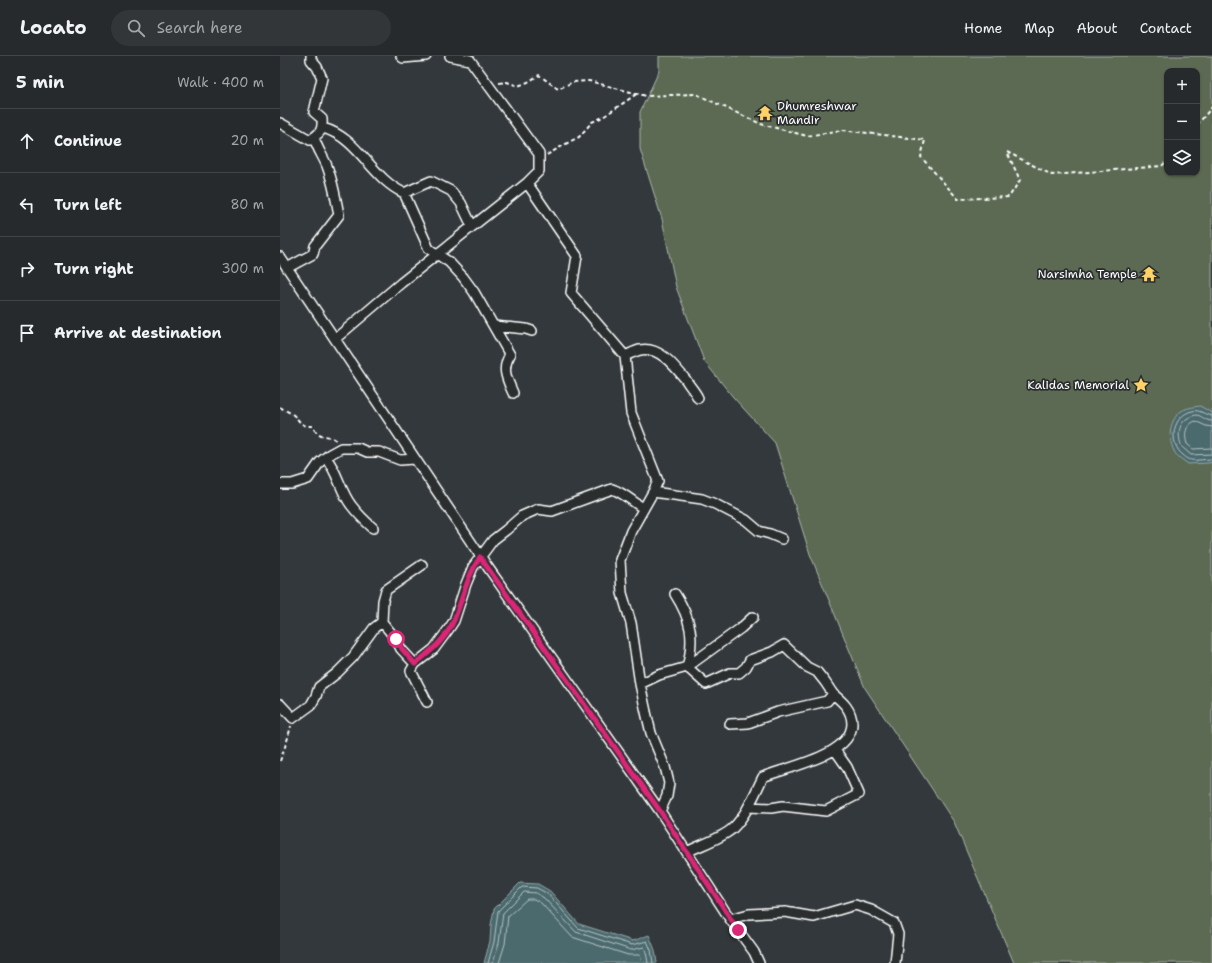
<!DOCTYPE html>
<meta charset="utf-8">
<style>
:root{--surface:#262a2d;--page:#323639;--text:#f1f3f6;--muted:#a4a7aa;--line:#424649}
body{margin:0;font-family:"Shantell Sans",sans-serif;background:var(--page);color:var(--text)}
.controls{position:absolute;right:12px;top:12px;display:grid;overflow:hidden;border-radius:8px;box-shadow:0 1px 3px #0004}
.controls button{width:36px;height:36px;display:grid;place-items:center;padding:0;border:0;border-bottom:1px solid var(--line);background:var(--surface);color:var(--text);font:20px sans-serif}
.stop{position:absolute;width:12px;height:12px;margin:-9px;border:3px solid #db2777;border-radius:50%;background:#fff}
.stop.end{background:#db2777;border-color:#fff;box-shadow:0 1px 4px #0008}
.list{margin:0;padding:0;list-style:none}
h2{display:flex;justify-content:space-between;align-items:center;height:52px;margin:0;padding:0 16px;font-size:17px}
h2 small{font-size:13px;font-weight:400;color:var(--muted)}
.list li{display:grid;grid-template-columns:26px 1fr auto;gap:12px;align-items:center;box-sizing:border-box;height:64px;padding:0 16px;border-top:1px solid var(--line)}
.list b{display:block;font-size:15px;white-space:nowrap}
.list em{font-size:13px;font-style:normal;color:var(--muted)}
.icon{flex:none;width:22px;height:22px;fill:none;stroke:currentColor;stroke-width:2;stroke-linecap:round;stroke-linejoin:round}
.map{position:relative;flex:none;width:932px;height:907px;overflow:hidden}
header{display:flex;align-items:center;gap:24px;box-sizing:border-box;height:56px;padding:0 20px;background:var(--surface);border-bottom:1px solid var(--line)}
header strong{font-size:19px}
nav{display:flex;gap:22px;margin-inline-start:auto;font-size:14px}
.search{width:280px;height:36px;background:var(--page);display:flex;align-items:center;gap:10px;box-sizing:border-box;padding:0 14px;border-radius:22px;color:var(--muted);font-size:15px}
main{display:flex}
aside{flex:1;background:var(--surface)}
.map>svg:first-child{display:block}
.green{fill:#5b6b53;stroke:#adb5a9;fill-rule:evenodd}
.water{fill:#4c6a6e;stroke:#94a6a8}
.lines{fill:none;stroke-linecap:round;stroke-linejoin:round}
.shore{stroke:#b7c3c5;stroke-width:1}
.street-casing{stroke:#fff;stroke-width:12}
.path{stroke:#fff;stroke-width:2;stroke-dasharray:4 3;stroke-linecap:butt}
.street{stroke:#2a2d2e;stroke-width:9}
.route{stroke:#db2777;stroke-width:5}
.labels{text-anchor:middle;stroke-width:3.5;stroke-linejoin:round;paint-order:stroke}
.poi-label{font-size:12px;fill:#fff;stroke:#2a2d2e;text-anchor:end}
</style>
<header>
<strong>Locato</strong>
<div class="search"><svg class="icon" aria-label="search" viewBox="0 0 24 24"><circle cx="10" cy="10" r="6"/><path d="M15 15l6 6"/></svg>Search here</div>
<nav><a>Home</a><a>Map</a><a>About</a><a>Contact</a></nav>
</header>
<main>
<aside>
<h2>5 min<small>Walk · 400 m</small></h2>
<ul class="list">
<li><svg class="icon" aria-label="ahead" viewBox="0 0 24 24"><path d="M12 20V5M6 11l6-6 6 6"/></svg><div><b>Continue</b></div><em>20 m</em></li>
<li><svg class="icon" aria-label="left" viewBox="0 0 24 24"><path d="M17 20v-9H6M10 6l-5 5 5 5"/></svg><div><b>Turn left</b></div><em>80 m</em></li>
<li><svg class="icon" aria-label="right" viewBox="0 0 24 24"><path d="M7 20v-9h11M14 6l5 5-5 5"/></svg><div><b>Turn right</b></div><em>300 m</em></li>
<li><svg class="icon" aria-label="arrive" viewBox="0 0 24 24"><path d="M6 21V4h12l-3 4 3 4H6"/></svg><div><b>Arrive at destination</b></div></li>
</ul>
</aside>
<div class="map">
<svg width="932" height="907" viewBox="0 0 932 907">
<rect width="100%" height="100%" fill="#33383c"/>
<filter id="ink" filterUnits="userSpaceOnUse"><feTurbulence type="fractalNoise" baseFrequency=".025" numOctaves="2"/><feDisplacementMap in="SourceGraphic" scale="8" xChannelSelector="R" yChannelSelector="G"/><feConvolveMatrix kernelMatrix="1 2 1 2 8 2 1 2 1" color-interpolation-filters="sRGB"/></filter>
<g filter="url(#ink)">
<path class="green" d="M379 0H932V907H734L674 766 585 632 530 498 495 387 453 341 424 305 396 231 382 163 360 93V56L379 15ZM887 15H917V117H887Z"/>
<path class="water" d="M920 350 932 357V406L929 407 908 408C903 404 896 400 894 395 888 383 889 366 899 357 904 352 913 351 920 350Z
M240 827 258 828 270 835 299 868 353 885 369 879 375 894 377 907H204L210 885 211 869 214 853Z"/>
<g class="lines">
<path class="shore" d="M932 360C924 359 920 353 912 355 892 360 888 387 903 399 905 401 908 403 911 404 917 405 925 403 932 403
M932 365C926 365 922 360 917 359 914 359 910 361 908 362 897 368 898 382 902 391L911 399 932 398
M932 371 926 370 915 365C905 370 904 378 907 388L913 393 932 392
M208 907 214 886 218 855 242 831 257 832 268 838 298 872 352 889 367 885 371 894 373 907
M213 907 219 887 223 857 244 836 256 837 264 842 296 876 351 894 364 891 366 896 368 907
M219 907 225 888 228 860 247 843H254L261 847 292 881 348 899H360L362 907"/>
<defs>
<path id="street" d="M121 0 123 2 146 0
M0 67 30 84C40 77 43 75 42 63L34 56 42 22 37 11 31 4V0
M43 72C79 82 91 122 124 137L151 125 171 135 181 147 192 170
M247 127 297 200 291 237 345 300 351 357 378 425 373 436 351 475 340 504 342 537 351 567 360 628 366 656 371 677 385 711 389 727 387 740 380 755
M124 137 149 193 169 206 183 221 194 236 230 299C221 313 227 323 233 337
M0 201 207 510 380 755 450 863 474 896 479 907
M7 212 33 198 35 190 59 159C56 143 53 126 47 110 43 100 37 93 34 81
M214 270 246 273 252 275
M55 283 121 227 247 127 259 115V98L190 4 170 0
M345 300C350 298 355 295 360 294 380 290 395 311 406 324 410 331 415 335 418 342
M46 402C58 416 60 435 71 449 77 457 85 465 93 472
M0 428H12L28 423 40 406 50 398 61 392H78L87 396H99L120 404 135 403
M373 436 422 443 435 448 466 464 479 475 490 478 502 483
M395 538C411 563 415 582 407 611L426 628 450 617H459L466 611 470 604 492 596 504 589 527 611 537 616 545 626 553 638 547 645 498 656 468 667 450 668
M135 608 121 593 116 583 102 566 103 545 106 534 142 509
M360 628 379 619 407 611 461 572 473 561
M147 646 131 615 135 608 154 593 168 574 174 565 186 528 193 511 213 484 226 474 242 460 258 453 272 455 332 433C344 437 353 446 363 452
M0 648 13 662 31 649 36 640 39 631 57 617 73 601 94 572 102 566
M469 751 491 752 503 750 546 755 579 738 567 711 555 694
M407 796C420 789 443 782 453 772 467 758 474 739 483 721 507 711 571 700 572 668 572 654 563 646 553 638
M450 863 469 858 505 856 534 861 575 849 591 854 614 867 618 878 615 907"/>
</defs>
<use href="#street" class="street-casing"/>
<path class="path" d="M219 27 227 26 238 30 248 26 259 19 278 33 293 26 309 25 366 40 416 38 481 68 527 80 562 74 645 84 641 101 678 143 729 141 740 124 727 96
M917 69 932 51
M727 96 772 119 882 110 887 104
M267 99 289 86 299 81 312 66 323 61 358 37
M0 351C4 354 9 356 12 358 20 364 20 371 32 370 40 384 46 377 56 384
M0 705 7 685 11 670"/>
<use href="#street" class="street"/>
</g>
</g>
<g class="lines" filter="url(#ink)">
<path class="route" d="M116 583 122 593 135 608C151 595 166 583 174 564 183 542 187 520 200 501L380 755 458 874"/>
</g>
<defs>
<symbol id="temple-bare" viewBox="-9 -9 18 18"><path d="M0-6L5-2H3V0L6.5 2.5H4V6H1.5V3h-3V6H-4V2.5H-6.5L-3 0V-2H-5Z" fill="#ffd166" stroke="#2a2d2e" stroke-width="2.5" paint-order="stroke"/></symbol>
<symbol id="sight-bare" viewBox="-9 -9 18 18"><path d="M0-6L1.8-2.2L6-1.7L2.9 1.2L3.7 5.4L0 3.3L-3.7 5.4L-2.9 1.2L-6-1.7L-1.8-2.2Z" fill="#ffd166" stroke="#2a2d2e" stroke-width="2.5" paint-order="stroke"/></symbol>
</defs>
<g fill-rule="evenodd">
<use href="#temple-bare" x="474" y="46" width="22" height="22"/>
<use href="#temple-bare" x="858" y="207" width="22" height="22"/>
<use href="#sight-bare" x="850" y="318" width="22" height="22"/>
</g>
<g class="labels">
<g class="poi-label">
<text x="497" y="54" text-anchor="start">Dhumreshwar<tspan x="497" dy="14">Mandir</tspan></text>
<text x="857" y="222">Narsimha Temple</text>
<text x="849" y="333">Kalidas Memorial</text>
</g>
</g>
</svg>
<div class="controls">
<button>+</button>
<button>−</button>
<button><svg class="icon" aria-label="layers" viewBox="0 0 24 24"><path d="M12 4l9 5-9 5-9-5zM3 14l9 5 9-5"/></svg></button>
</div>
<div class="stop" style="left:116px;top:583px"></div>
<div class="stop end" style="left:458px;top:874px"></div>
</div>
</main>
